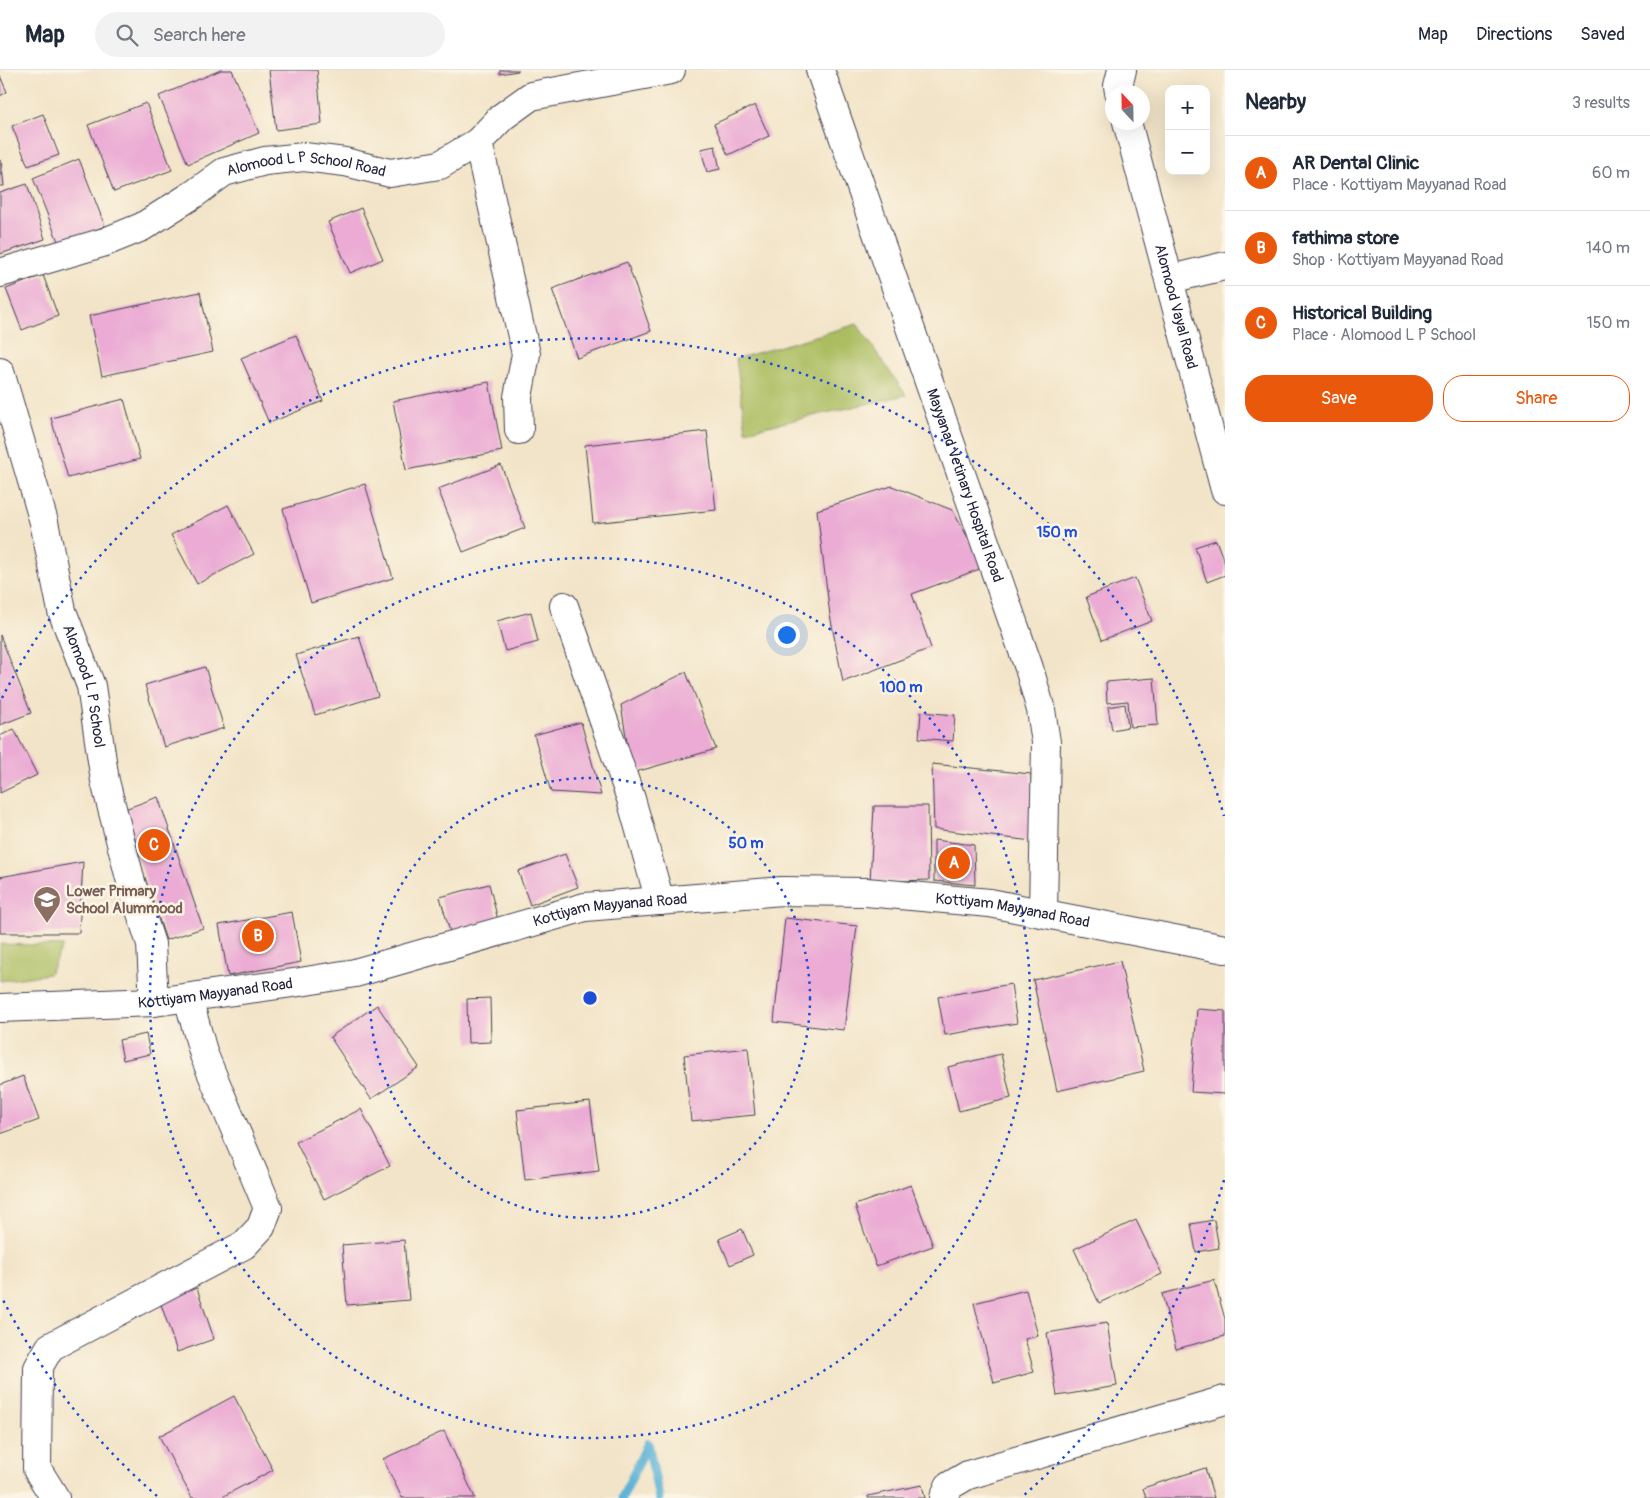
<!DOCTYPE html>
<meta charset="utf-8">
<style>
:root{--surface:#fff;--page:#f2f2f3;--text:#1f2937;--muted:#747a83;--line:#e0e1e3;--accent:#ea580c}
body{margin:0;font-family:Pangolin,sans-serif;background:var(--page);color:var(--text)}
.controls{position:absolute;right:15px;top:15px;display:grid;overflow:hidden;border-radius:10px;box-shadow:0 5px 20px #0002}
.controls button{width:45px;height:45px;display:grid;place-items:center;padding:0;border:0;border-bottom:1px solid var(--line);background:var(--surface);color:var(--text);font:25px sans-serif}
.compass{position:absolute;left:1105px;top:15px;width:45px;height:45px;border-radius:50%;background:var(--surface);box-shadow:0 5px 20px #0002;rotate:338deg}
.you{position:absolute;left:786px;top:564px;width:18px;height:18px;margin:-12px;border:4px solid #fff;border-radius:50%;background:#1a73e8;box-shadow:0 0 0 8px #1a73e833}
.badge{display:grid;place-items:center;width:32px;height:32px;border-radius:50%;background:var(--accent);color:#fff;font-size:16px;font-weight:700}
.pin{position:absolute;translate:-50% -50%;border:2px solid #fff;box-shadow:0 1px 5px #0006}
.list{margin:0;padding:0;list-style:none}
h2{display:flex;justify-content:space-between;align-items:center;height:65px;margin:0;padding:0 20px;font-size:21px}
h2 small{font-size:16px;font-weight:400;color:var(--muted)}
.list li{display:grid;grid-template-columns:32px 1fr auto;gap:15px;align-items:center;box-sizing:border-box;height:75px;padding:0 20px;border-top:1px solid var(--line)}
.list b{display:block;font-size:19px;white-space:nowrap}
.list p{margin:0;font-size:16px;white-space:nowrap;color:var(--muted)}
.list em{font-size:16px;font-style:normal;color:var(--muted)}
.actions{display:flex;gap:10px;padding:15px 20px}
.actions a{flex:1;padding:11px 0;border:1px solid var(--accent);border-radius:20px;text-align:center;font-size:18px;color:var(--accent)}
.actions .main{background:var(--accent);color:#fff}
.icon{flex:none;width:28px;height:28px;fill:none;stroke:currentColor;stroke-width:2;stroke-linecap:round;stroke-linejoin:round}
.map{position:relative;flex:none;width:1225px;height:1428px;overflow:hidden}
header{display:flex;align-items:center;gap:30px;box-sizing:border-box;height:70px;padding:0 25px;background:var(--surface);border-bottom:1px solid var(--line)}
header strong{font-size:24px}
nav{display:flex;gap:28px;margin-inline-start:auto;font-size:18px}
.search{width:350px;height:45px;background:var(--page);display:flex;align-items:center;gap:12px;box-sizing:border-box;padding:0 18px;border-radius:28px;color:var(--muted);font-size:19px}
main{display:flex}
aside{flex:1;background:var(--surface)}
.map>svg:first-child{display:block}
.green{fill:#abbd60;stroke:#66704e}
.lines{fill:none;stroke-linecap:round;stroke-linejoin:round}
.stream{stroke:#58b1d5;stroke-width:9}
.building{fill:#ebabd4}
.minor-casing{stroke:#413f50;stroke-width:30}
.secondary-casing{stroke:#413f50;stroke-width:30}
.minor{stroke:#fff;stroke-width:28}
.secondary{stroke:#fff;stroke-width:28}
.ring{fill:none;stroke:#1d4ed8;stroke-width:2.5;stroke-dasharray:2.5 5}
.labels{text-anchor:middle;stroke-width:5;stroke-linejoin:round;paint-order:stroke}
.street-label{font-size:15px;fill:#22223b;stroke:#fcf5e5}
.education-label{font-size:15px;font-weight:bold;fill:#785e54;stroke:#fcf5e5;text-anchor:start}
.centre{fill:#1d4ed8;stroke:#fcf5e5;stroke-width:2.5}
.ring-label{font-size:15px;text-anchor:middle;font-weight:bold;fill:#1d4ed8;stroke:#fcf5e5;stroke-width:5;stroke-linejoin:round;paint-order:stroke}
</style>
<header>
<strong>Map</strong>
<div class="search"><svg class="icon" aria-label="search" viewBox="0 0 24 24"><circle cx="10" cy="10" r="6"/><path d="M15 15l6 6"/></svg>Search here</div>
<nav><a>Map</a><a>Directions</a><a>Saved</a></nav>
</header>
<main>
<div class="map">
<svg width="1225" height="1428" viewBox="0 0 1225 1428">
<rect width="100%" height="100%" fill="#fcf5e5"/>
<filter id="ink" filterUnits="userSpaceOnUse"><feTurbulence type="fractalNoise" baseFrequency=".02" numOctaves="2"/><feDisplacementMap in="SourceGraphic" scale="10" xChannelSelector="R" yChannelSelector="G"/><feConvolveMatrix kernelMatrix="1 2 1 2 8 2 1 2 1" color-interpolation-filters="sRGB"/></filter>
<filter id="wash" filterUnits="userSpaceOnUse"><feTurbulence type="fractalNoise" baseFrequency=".0096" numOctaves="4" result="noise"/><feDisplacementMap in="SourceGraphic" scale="20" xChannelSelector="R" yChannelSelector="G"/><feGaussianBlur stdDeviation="1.12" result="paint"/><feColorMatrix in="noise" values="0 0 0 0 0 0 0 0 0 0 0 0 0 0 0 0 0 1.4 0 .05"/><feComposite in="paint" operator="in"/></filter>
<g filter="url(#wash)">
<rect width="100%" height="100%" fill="#f2e4c8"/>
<path class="green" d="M857 254 906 325 746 361 736 289Z
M0 874 63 876 49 904 0 911Z"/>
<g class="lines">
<path class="stream" d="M622 1428 648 1373 659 1428"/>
</g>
<g id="blocks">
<path class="building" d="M221 0H232L259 63 188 94 159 26Z
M269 0H317L322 54 276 60Z
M500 0H518V1L500 4Z
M0 6 7 22 0 26Z
M146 33 172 100 114 122 88 55Z
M755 35 769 66 728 85 714 54Z
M43 44 59 85 28 96 12 56Z
M715 76 720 99 707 102 701 79Z
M79 89 105 156 59 174 33 108Z
M1 90 4 116H0V91Z
M27 114 45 169 0 184V123Z
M361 138 383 189 350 203 328 152Z
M627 192 651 261 577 288 552 219Z
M43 205 58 246 22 260 6 219Z
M200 222 213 282 102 306 89 246Z
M296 265 323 331 269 353 241 288Z
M489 312 502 381 406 400 393 331Z
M124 329 140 389 68 408 51 348Z
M707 361 716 440 593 453 585 375Z
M501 395 525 458 463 482 438 419Z
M365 414 393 508 311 533 283 439Z
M892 416 952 440 985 497 912 524 931 578 843 612 830 545 817 440Z
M228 435 254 484 197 514 171 465Z
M1216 470 1225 494V505L1207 512 1195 477Z
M1135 508 1152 551 1102 570 1086 527Z
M531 542 538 572 505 581 497 551Z
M0 565 31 643 0 655Z
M359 566 378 626 315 645 296 585Z
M205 597 224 658 164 677 145 615Z
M686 602 716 679 632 703 621 635Z
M1154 608 1158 655 1130 657 1128 631 1107 633 1106 612Z
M1125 634 1128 657 1112 660 1108 637Z
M921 642 955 645 953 671 919 668Z
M581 652 601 725 551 722 534 665Z
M14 659 37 705 0 723V666Z
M932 694 1031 704 1032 771 934 759Z
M158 727 203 858 166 870 122 740Z
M874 736H928L929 810 870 812Z
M934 770 974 775 975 815 934 811Z
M565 784 578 817 530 835 518 801Z
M83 792 79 863H0V807Z
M489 814 498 850 450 862 440 827Z
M292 842 301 892 228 906 219 855Z
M785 848 857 856 844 960 774 952Z
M1120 891 1144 1001 1057 1021 1033 910Z
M1011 914 1017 953 945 965 938 927Z
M490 928 491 972 468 973 467 929Z
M377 935 419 997 371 1029 330 967Z
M1197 939 1225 941V1024L1191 1022Z
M146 964 150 984 123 990 119 970Z
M748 978 755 1045 691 1051 684 985Z
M1001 984 1011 1028 959 1041 948 997Z
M23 1006 39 1050 0 1064V1015Z
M590 1032 599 1101 525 1110 517 1040Z
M361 1039 390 1096 324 1129 296 1072Z
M911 1115 933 1176 876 1196 855 1135Z
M1136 1150 1162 1204 1099 1233 1074 1179Z
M1214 1150 1219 1178 1196 1182 1191 1154Z
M742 1159 753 1185 730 1195 719 1169Z
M404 1170 409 1230 347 1235 342 1175Z
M1214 1210 1225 1249V1266L1176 1279 1162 1224Z
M197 1218 214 1269 177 1282 160 1231Z
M1026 1220 1038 1266 1025 1269 1034 1302 994 1313 974 1233Z
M1107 1253 1117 1316 1057 1326 1047 1263Z
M234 1326 273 1400 220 1428H192L159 1366Z
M444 1361 475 1428H402L383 1389Z
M1205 1398 1214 1428H1146L1143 1418Z
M922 1415 925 1428H868V1426Z"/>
</g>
</g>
<g filter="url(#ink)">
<use href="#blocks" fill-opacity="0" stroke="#413f50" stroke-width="1"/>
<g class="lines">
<defs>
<g id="minor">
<path id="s1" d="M820 0 1029 598 1041 640 1046 672 1043 843"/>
<path d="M1119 22 1118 16 1122 0"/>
<path id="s2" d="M1127 52 1225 420"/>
<path d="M478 72 526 284 518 327 519 360"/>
<path id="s3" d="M0 203 105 172 142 157 194 124 224 102 265 91 304 87 345 92 390 103 440 95 478 72 502 47 531 26 671 0"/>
<path d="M1170 209 1225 196"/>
<path id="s4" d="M0 302 44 452 62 541 91 616 105 711 131 812 151 874 154 932"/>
<path d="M564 536 631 729 660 831"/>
<path d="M55 1428 37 1399 38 1298 50 1277 244 1175 261 1157 268 1138 204 985 188 928"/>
<path d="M944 1428 949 1416 968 1405 1225 1330"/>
</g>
<g id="secondary">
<path id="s5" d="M0 938 154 932 300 912 355 903 585 837 782 821 866 822 990 833 1225 879"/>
</g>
</defs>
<use href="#minor" class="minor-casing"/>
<use href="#secondary" class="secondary-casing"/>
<use href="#minor" class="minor"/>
<use href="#secondary" class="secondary"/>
</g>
</g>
<g class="ring">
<circle cx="590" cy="928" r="220"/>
<circle cx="590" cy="928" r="440"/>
<path d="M1224 1110A660 660 0 0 1 1023 1426M157 1426A660 660 0 0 1 2 1228M2 628A660 660 0 0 1 1224 746"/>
</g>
<defs>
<symbol id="school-pin" viewBox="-11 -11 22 30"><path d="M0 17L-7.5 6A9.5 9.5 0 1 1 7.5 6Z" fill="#8d6e63" stroke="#fcf5e5"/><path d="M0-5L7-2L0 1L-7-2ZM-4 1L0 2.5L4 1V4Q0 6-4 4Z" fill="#fff"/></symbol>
</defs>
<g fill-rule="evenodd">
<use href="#school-pin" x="31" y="814" width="32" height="43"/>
</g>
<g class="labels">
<g class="street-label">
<text dy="5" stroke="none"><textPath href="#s3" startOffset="332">Alomood L P School Road</textPath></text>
<text dy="5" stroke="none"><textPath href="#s2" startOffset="191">Alomood Vayal Road</textPath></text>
<text dy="5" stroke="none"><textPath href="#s1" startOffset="440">Mayyanad Vetinary Hospital Road</textPath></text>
<text dy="5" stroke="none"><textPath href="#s4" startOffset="326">Alomood L P School</textPath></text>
<text dy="5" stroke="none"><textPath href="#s5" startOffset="621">Kottiyam Mayyanad Road</textPath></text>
<text dy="5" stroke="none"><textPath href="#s5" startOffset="1026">Kottiyam Mayyanad Road</textPath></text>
<text dy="5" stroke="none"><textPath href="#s5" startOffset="216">Kottiyam Mayyanad Road</textPath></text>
</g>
<g class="education-label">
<text x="66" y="826">Lower Primary<tspan x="66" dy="17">School Alummood</tspan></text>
</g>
</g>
<circle cx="590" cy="928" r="8" class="centre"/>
<g class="ring-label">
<text x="1057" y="467">150 m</text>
<text x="901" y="622">100 m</text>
<text x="746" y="778">50 m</text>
</g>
</svg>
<div class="controls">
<button>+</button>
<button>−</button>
</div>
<svg class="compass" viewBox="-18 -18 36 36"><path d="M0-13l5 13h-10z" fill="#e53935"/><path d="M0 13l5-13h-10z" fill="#747a83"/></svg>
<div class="you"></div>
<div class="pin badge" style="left:954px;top:793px">A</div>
<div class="pin badge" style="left:258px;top:866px">B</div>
<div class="pin badge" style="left:154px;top:775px">C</div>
</div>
<aside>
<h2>Nearby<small>3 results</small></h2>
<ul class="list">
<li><span class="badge">A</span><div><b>AR Dental Clinic</b><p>Place · Kottiyam Mayyanad Road</p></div><em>60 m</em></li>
<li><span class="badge">B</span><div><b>fathima store</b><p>Shop · Kottiyam Mayyanad Road</p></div><em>140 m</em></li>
<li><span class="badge">C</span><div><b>Historical Building</b><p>Place · Alomood L P School</p></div><em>150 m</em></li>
</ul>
<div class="actions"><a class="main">Save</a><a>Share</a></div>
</aside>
</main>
